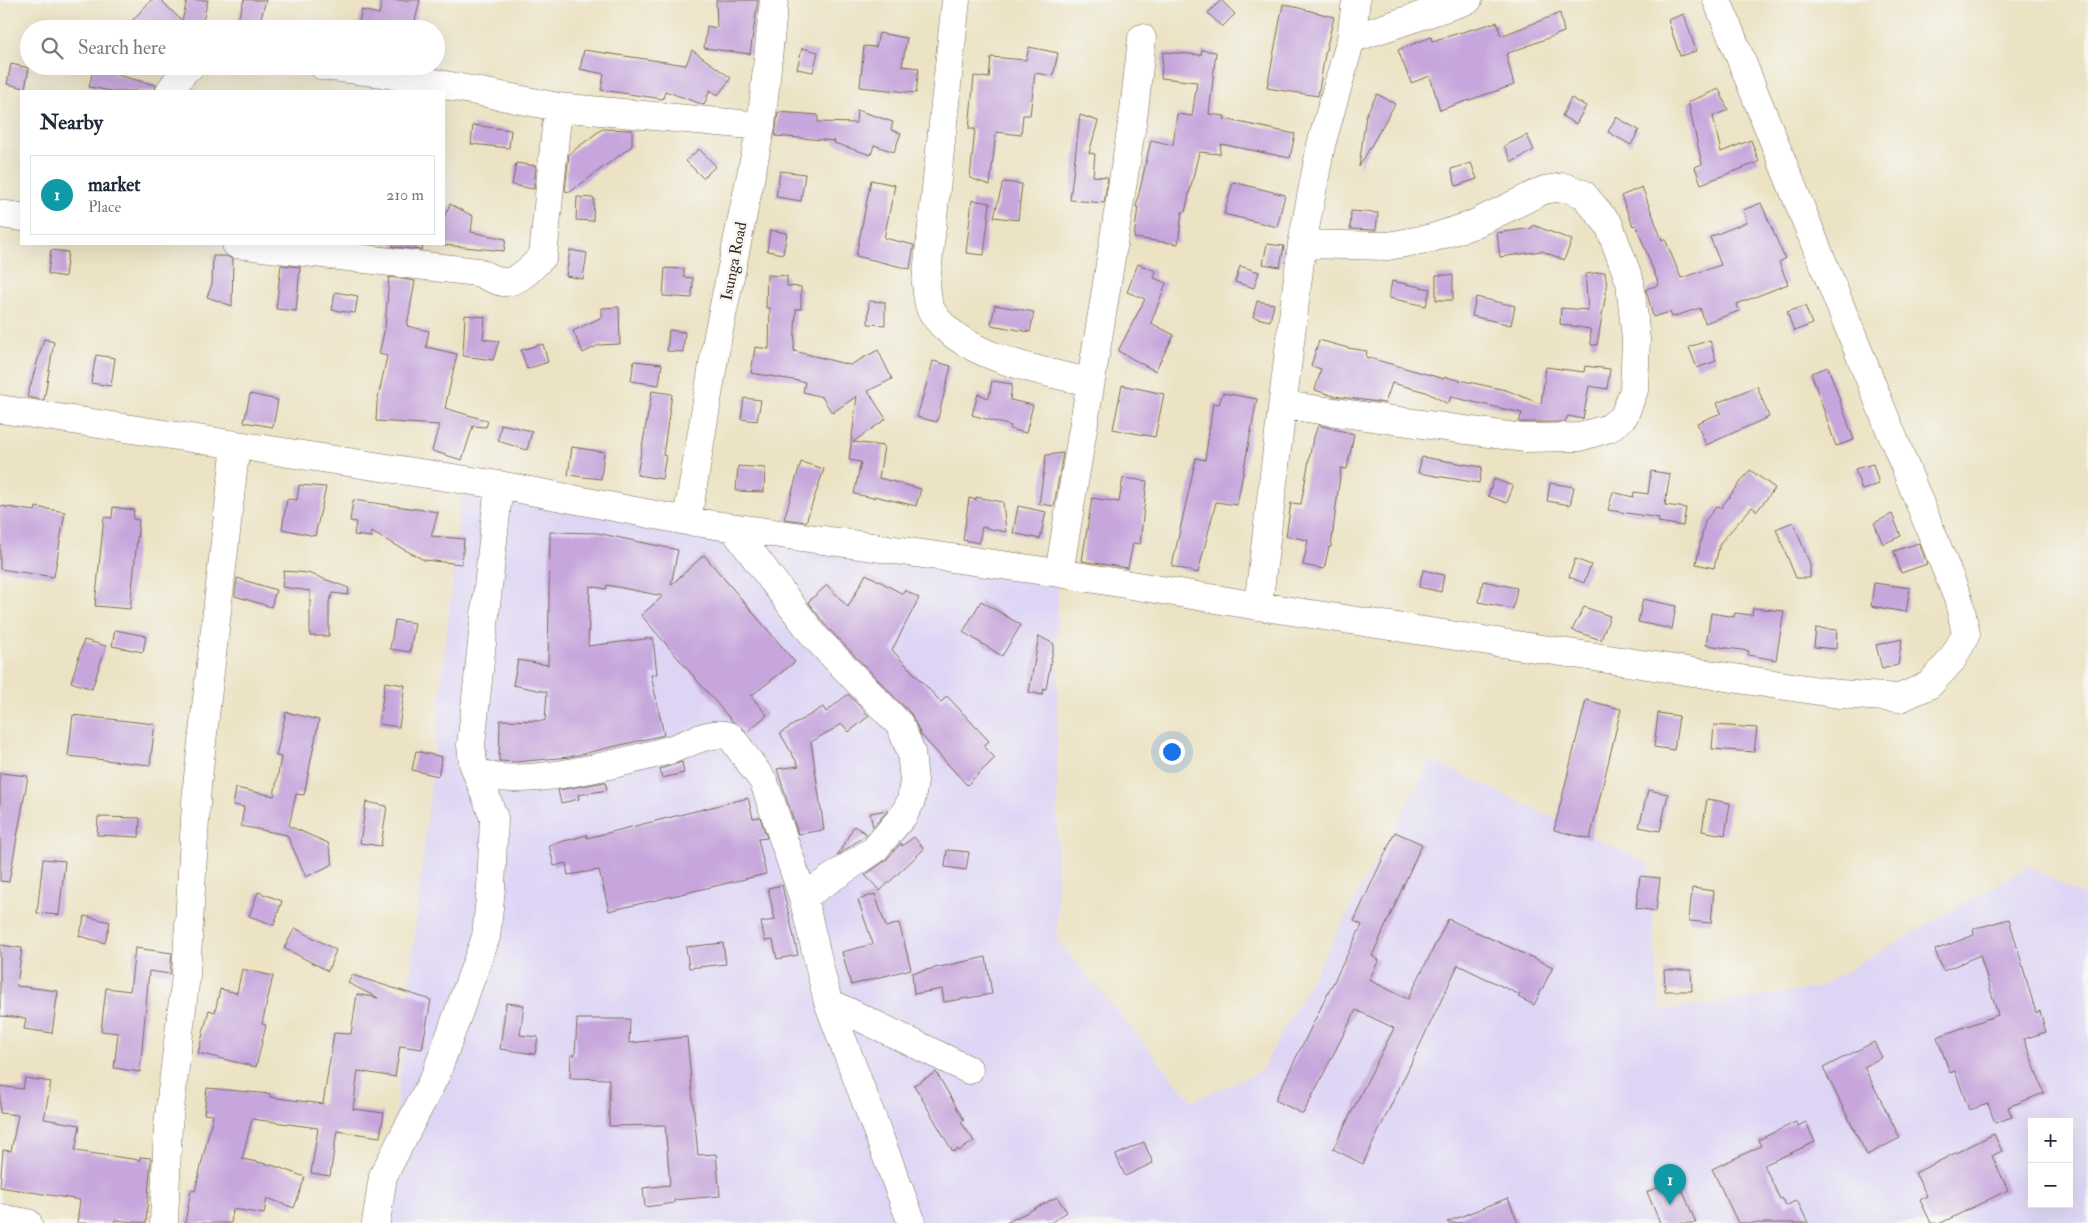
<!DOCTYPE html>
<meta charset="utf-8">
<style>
:root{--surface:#fff;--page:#f2f2f3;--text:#1f2937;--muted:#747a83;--line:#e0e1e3;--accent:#d1495b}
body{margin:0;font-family:"IM FELL Double Pica",serif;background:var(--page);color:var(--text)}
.controls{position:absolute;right:15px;bottom:15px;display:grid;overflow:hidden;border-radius:0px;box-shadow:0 5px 20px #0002}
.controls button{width:45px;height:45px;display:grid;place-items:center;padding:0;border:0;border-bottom:1px solid var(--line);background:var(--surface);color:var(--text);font:25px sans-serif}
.you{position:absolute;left:1171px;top:751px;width:18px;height:18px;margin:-12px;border:4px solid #fff;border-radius:50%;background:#1a73e8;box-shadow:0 0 0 8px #1a73e833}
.badge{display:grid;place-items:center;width:32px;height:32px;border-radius:50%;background:var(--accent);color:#fff;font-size:16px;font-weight:700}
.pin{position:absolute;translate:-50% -41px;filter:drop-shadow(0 1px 2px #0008)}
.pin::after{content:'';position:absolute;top:26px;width:18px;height:15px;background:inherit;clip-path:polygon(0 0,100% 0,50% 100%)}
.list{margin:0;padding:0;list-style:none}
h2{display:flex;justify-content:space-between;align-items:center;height:65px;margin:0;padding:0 20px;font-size:21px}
h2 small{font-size:16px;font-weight:400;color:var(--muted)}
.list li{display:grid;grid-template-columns:32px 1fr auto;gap:15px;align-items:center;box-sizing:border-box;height:80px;margin:0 10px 10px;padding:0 10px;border:1px solid var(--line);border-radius:0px}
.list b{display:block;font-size:19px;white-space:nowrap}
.list p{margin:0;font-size:16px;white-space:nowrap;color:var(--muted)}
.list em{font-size:16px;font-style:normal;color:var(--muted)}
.icon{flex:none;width:28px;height:28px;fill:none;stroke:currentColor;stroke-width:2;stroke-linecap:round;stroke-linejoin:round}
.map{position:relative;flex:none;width:2088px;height:1223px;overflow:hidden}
.search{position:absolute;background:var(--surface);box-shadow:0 5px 20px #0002;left:20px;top:20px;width:425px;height:55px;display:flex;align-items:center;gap:12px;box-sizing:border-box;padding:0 18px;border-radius:28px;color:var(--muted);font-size:19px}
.panel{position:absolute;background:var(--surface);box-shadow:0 5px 20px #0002;left:20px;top:90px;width:425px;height:155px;border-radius:0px}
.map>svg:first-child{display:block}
.built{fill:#ded5f5;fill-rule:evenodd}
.building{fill:#c6a6dc}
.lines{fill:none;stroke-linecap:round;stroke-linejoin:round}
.minor-casing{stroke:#796b58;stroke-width:29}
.minor{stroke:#fff;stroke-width:28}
.labels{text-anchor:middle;stroke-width:5;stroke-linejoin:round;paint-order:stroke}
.street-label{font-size:16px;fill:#3b2a1e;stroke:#f6f6f2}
</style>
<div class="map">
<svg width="2088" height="1223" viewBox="0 0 2088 1223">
<rect width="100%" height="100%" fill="#f6f6f2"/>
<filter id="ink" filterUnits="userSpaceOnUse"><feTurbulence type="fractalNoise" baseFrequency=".02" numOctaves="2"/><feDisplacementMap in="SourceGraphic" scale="10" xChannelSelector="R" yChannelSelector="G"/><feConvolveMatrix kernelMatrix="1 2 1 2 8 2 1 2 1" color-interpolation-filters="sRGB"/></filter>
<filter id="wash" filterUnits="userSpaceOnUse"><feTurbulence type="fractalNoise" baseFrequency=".0096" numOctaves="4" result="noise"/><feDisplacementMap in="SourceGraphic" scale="20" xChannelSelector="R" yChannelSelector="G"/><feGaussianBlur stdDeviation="1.12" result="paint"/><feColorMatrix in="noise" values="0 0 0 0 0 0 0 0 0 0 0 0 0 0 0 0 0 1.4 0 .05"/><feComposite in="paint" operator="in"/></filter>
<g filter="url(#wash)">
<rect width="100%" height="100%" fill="#ece3c4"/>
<path class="built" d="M462 490 1058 577 1057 940 1192 1101 1261 1071 1431 760 1648 863 1660 1011 1817 988 2029 866 2088 899V1223H384ZM2032 1122H2069V1204H2032Z"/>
<g id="blocks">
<path class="building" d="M151 0H161L182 21 187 0H208L201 29H144L131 22Z
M244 0H266L258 29H235Z
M382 0H420L413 29H357L362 10 379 14Z
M716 0H758L750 54 704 48 707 26 717 28Z
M1221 0 1235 14 1222 27 1208 13Z
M1283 4 1334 17 1325 54 1318 96 1267 88Z
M1560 13 1564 32 1506 54 1514 85 1440 110 1430 76 1411 83 1398 50 1431 37 1432 41 1497 22 1501 36Z
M1684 14 1696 51 1680 56 1668 20Z
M879 33 907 38 902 66 919 68 916 93 860 87 864 46 876 47Z
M1029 47 1058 53 1053 76 1035 73 1030 115H1023L1021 135 996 132 990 185 970 178 975 129H969L974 76 989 78 991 57 1026 60Z
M802 48 818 52 813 72 797 69Z
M584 50 686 65 692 50 731 78 718 95 710 90 704 105 665 91 663 99 601 90 604 74 580 69Z
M1202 50 1216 52 1209 114 1225 116 1224 119 1295 134 1290 158 1221 144 1220 154 1199 152 1185 212H1182L1178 244 1134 238 1138 207H1136L1151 140 1173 145 1177 114 1192 116 1197 82 1161 78 1163 52 1201 55Z
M11 64 29 68 25 88 7 84Z
M94 66H115L113 74 156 85 155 91H111L89 87Z
M1719 89 1728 110 1713 116 1721 152 1751 140 1759 162 1701 184 1695 167 1702 164 1688 102Z
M1377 94 1395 104 1359 167 1366 115Z
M1571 98 1586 106 1576 124 1562 116Z
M857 110 893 122 891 130 901 133 894 152 874 145 871 155 834 143 835 141 775 136 778 112 818 115V122L856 123Z
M1080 115 1098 121 1089 153 1095 154 1093 176 1108 177 1104 203 1070 200Z
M1616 117 1639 130 1631 145 1608 132Z
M473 125 511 130 509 148 471 144Z
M602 129 632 130V146L570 192 565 191 569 154Z
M1527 135 1534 150 1512 162 1504 146Z
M699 149 716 166 703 178 686 161Z
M516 163 536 166 534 189 512 185Z
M1471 163 1477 179 1456 186 1451 169Z
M780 171 805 174 801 201 776 197Z
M871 180 895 185 884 238 914 245 910 269 856 256Z
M1003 182 1022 184 1018 220 994 217Z
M1233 182 1285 195 1277 227 1224 214Z
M1642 187 1662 240 1665 239 1681 278 1721 265 1710 237 1747 222 1743 210 1761 203 1785 259 1779 262 1788 284 1737 304 1739 311 1705 323 1700 308 1672 317 1670 312 1653 317 1646 289 1659 285 1636 225 1633 226 1621 196Z
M577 197 594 198 593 221 576 220Z
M972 200 990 203 984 255 966 253Z
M450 204 473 216 471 232 506 239 504 251 444 245V217Z
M1351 211 1378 213 1376 230 1350 229Z
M1533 225 1572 240 1564 260 1542 251 1500 257 1497 233 1532 228Z
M770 230 787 233 783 254 767 251Z
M394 244H423L422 250 393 247Z
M1267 244 1284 246 1280 267 1263 264Z
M51 250 68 252 65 277 48 274Z
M570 250 587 253 583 279 566 276Z
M213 256H226L233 259 232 306 207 297 212 284Z
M1138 264 1156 271 1154 278 1166 283 1151 323 1174 335 1155 371 1118 351 1145 299 1127 292Z
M281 265 300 267 296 311 276 309Z
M1240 266 1259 272 1254 288 1235 282Z
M665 268 684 269V277L693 278 692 298 663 296Z
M1605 272 1607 287 1597 345H1591L1590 329 1560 324 1561 308 1588 310 1585 274Z
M767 275 787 276V286L801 287V309H796L794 351 850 365 878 350 892 379 868 391 886 419 853 442 884 446 879 478 921 489 916 506 874 496V498L854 494 861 462 849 460 857 396 832 413 822 397 803 392 805 382 751 373 755 347 769 349 770 308H766Z
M1436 275H1453V300H1436Z
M389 277 415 281 407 326 429 331 426 347 457 354 445 408 488 421 486 427 473 426 462 460 432 451 439 425 376 421 377 403 387 356 379 354 385 328Z
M1392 281 1430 289 1426 306 1389 298Z
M335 292 358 296 355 313 332 310Z
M1476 297 1515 306 1511 325 1472 316Z
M869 301 885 302V325L868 324Z
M1257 301 1274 304 1270 321 1253 317Z
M995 305 1034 312 1030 332 991 325Z
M1805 306 1812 324 1794 331 1787 312Z
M619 307 620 344 599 345 583 353 573 331 602 317V308Z
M465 315 485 317 483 339 499 341 493 360 463 356Z
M669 330 685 332 683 352 667 351Z
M44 339 54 342 44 400 27 397Z
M1319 340 1348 348 1367 351 1366 357 1444 379 1445 377 1506 390 1541 404 1546 367 1584 372 1585 366 1610 369 1607 389 1589 386 1583 419 1568 416 1565 422H1519L1522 413 1451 397 1448 404 1426 392 1392 383 1385 403 1334 396 1315 390 1321 369 1311 366Z
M1710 340 1716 361 1697 368 1689 347Z
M543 344 548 362 527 369 521 350Z
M96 355 115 358 111 386 91 383Z
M634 361 662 364 659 385 631 381Z
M933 361 951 366 937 422 917 417Z
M1828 367 1854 440 1836 446 1811 373Z
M992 381 1012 384 1010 400 1033 405 1026 433 1010 429 1011 426 972 415 978 394 989 398Z
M1122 385 1164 394 1155 437 1113 429Z
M1757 386 1769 417 1706 445 1697 423 1721 413 1717 403Z
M652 391 672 394 663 455 666 456 662 479 637 475Z
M1223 393 1257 399 1237 505 1216 502 1198 573 1172 566 1196 458 1205 460 1213 403 1219 404Z
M250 394 278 400 273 427 244 422Z
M744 398 761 400 757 421 741 419Z
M501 424 532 431 527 450 498 441Z
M1318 425 1354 434 1347 469 1341 468 1331 547H1329L1324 569 1303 565 1308 540 1286 536 1291 503 1301 504 1312 443Z
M572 447 604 452 601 479 568 475Z
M1063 453 1054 506 1039 504 1046 455Z
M1422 457 1482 467 1479 483 1418 473Z
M801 462 824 469 806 522 784 519Z
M1873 464 1879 484 1862 490 1855 469Z
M738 466 765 468 764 492 736 491Z
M1750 470 1775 488 1757 511 1752 507 1720 543 1714 568 1696 564 1705 521 1717 506 1720 509Z
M1651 471 1670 474 1665 505 1686 508 1683 526 1658 522 1659 518 1608 510 1613 492 1633 497 1634 492 1648 494Z
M1123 478 1147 481 1140 544 1133 543 1128 568 1082 561 1092 498 1119 502Z
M1494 479 1513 486 1507 503 1488 496Z
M1550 483 1574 487 1570 505 1547 501Z
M299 485 326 487 315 536 282 529 287 499 297 500Z
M976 497 1003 502 1006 532 982 527 979 543 963 540 969 498 976 500Z
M353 500 438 512 431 536 464 539 462 564 424 560 371 532V537L354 535 356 522 350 521Z
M0 506 35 511 36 507 65 512 54 577 0 569Z
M1018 506 1046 512 1040 539 1013 533Z
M113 507 134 510 133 519 139 520 130 609 95 606 104 517 112 518Z
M1892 514 1901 536 1883 544 1874 523Z
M1793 522 1810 564V578H1796L1776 529Z
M550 532 597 533 678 550 671 585 704 555 795 662 751 696 767 715 747 732 732 721 641 615 663 596 607 585 606 589 590 586 588 646 653 638 657 674 651 675 664 735 569 757 516 762 499 761 500 720 545 721 547 692 513 685 518 660 548 665Z
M1919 543 1927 564 1901 573 1894 551Z
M1575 559 1591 565 1584 583 1569 577Z
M1423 570 1444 575 1441 592 1419 587Z
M284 571 308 573 349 588 348 595 333 593 329 602V636H310V591L282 587Z
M866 574 903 594 905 590 919 598 892 650 941 702 947 696 989 741 984 746 995 758 967 785 921 735 911 714 827 627 808 602 827 585 848 607Z
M237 578 276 590 271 607 235 596Z
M1483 581 1517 588 1513 609 1479 602Z
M1874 583 1910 588 1906 612 1871 606Z
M1643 599 1676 606 1672 629 1638 622Z
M981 601 1021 625 1002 656 963 632Z
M1584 607 1610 616 1601 640 1572 630Z
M1753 608 1784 611 1776 660 1748 655 1749 651 1706 645 1711 613 1734 617 1735 613 1752 615Z
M395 620 415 623 410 652 390 649Z
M1816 628 1837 630 1836 649 1814 647Z
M115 630 146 636 143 652 112 646Z
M1039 636 1054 644 1046 689 1044 688 1042 695 1029 692Z
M1902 639 1898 665 1882 669 1876 645Z
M84 640 106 646 92 689 71 682Z
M385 682 405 685 399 727 379 724Z
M848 694 869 716 849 732 842 724 811 742 824 830 798 834 777 769 799 766 780 733 823 707 826 712Z
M1586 700 1621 709 1590 839 1554 830Z
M286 712 319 720 304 795 296 794 289 826 328 843 333 864 306 877 287 835 241 826 244 807 233 805 236 788 274 796 281 757 276 756Z
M1658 713 1679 716 1674 750 1654 747Z
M73 715 155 724 150 765 68 756Z
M1714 725 1757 728 1754 752 1712 749Z
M416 751 442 757 438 776 412 770Z
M682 762 684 773 662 778 660 769Z
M0 773 28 776 9 882 0 881Z
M605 782 607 790 578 795 579 799 561 803 558 790Z
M1648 790 1668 794 1660 831 1639 827Z
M748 798 753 818 760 817 767 838 758 839 766 874 609 911 599 870 568 875 566 863 554 866 549 845 587 835V838Z
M1707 799 1730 803 1725 835 1702 831Z
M366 802 387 806 381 846 360 843Z
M888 810 873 827 870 813Z
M98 817 140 818 139 837 97 835Z
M854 826 867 834 837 856Z
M1395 832 1422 844 1372 956 1379 960 1369 980 1408 999 1448 919 1553 967 1534 1005 1518 997 1520 995 1458 965 1363 1164 1333 1149 1394 1028 1356 1010 1303 1114 1275 1100 1362 925 1354 921Z
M914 837 924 849 880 891 865 875 886 860 901 843 902 846Z
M947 850 969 852 966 870 945 867Z
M43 859 65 861 59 915 37 913Z
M1640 876 1660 878 1656 911 1636 908Z
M782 885 798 955 777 959 773 940 765 941 761 922 775 920 768 888Z
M1692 888 1714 891 1711 923 1689 921Z
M258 892 282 901 274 925 249 916Z
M875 894 886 927 899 923 911 969 851 985 842 952 873 944 858 900Z
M85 916 110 922 105 943 79 936Z
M2009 919 2036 1013 2040 1011 2046 1032 2024 1039 2044 1093 2008 1107 2012 1117 1995 1123 1988 1104 1969 1110 1955 1071 1950 1073 1937 1037 1998 1015 1980 955 1943 971 1935 950 1974 935 1973 929Z
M295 928 336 950 328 971 284 948Z
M723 943 726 964 689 968 686 947Z
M0 945 22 948 17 986 58 991 52 1033 24 1029 26 1018 0 1016Z
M135 948 172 953 170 974 149 971 140 1072 114 1068 118 1033 101 1031 106 988 130 991Z
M986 957 992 994 944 1002 942 989 914 994 912 973Z
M242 969 273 976 262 1024 266 1025 256 1067 198 1053 209 1010 215 1012 220 989 237 993Z
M1664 970H1691L1692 991H1665Z
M352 975 431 1000 422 1049 400 1046 395 1077 358 1071 353 1109 384 1113 380 1137 337 1131 330 1176 311 1173 318 1128 252 1119 242 1159 272 1165 305 1177 294 1208 267 1198 264 1214 233 1209 231 1223H185L191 1190 195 1191 213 1115 204 1114 207 1088 270 1094V1097L323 1104 334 1033 351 1034 357 994 378 998 348 983Z
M506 1003 524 1005 520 1035 538 1037 535 1054 500 1049Z
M577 1019H630L629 1043 687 1037 698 1155 716 1154 720 1196 674 1200V1203L645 1207 643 1188 670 1185 665 1125 609 1126V1079L570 1078 571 1055H575Z
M1874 1042 1882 1057 1864 1067 1900 1138 1867 1155 1823 1068Z
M936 1072 964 1120 961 1122 974 1141 959 1151 958 1149 953 1152 914 1085Z
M25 1078 51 1082 44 1119 80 1125 75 1151 140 1160V1157L151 1158 146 1223 115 1220 114 1223H77L80 1200 0 1187 3 1150 11 1151 18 1115 0 1113V1086L23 1089Z
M1796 1122 1798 1126 1806 1122 1815 1142 1764 1165 1780 1199 1782 1198 1786 1206 1797 1200 1808 1223H1738L1712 1169 1761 1146 1758 1140Z
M1994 1134 2002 1151 1992 1156 2008 1190 1941 1223H1931L1920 1200 1927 1196 1915 1173Z
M1144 1142 1153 1163 1125 1176 1116 1155Z
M1678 1179 1696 1223H1660L1647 1192Z
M1057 1197 1067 1212 1050 1223H1006Z
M1508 1198 1518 1223H1448L1447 1222Z"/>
</g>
</g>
<g filter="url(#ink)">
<use href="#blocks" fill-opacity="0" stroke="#796b58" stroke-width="1"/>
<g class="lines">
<defs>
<path id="minor" d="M956 0 926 283C927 291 927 303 931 310 957 356 1042 372 1090 382
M1351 39 1468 0
M323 66 383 73 558 107 761 126
M170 91 185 70 191 66
M0 214 21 217
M236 244 477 272C485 275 495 281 503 282 519 283 533 266 543 256L558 107
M1284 405 1524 438 1579 437 1609 428 1624 416 1634 390 1636 340 1630 282 1609 225 1583 194 1564 187 1544 190 1472 225 1432 238 1388 246 1302 244
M0 409 499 485 687 521 1059 573 1258 606 1839 694 1900 698 1929 685 1952 660 1966 634 1959 601 1717 0
M687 521 718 335 761 126 774 0
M733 528 815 637 900 725 911 752 914 781 911 801 903 816 874 850 803 897
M1059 573 1104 302 1134 111 1142 38
M1258 606 1302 244 1321 145 1351 39 1356 0
M477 771C513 792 628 761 669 750 687 745 713 728 731 737L764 782 803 897 828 1002 912 1223
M828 1002 969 1070
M0 1218 28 1223
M164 1223 168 1125 186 975 197 786 236 445
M376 1223 383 1176 436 1074 486 937 491 888 494 818 473 763 471 745 499 485"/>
</defs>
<use href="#minor" class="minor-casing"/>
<use href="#minor" class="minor"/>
</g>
</g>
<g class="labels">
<g class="street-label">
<text transform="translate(733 261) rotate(-79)" y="6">Isunga Road</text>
</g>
</g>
</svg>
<div class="controls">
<button>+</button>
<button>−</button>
</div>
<div class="you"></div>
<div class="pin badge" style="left:1670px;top:1205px;background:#0f9aa8">1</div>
<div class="search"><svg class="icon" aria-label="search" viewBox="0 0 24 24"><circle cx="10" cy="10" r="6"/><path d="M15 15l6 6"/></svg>Search here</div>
<section class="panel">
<h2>Nearby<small></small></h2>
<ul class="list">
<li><span class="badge" style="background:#0f9aa8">1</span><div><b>market</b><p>Place</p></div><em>210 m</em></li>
</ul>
</section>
</div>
